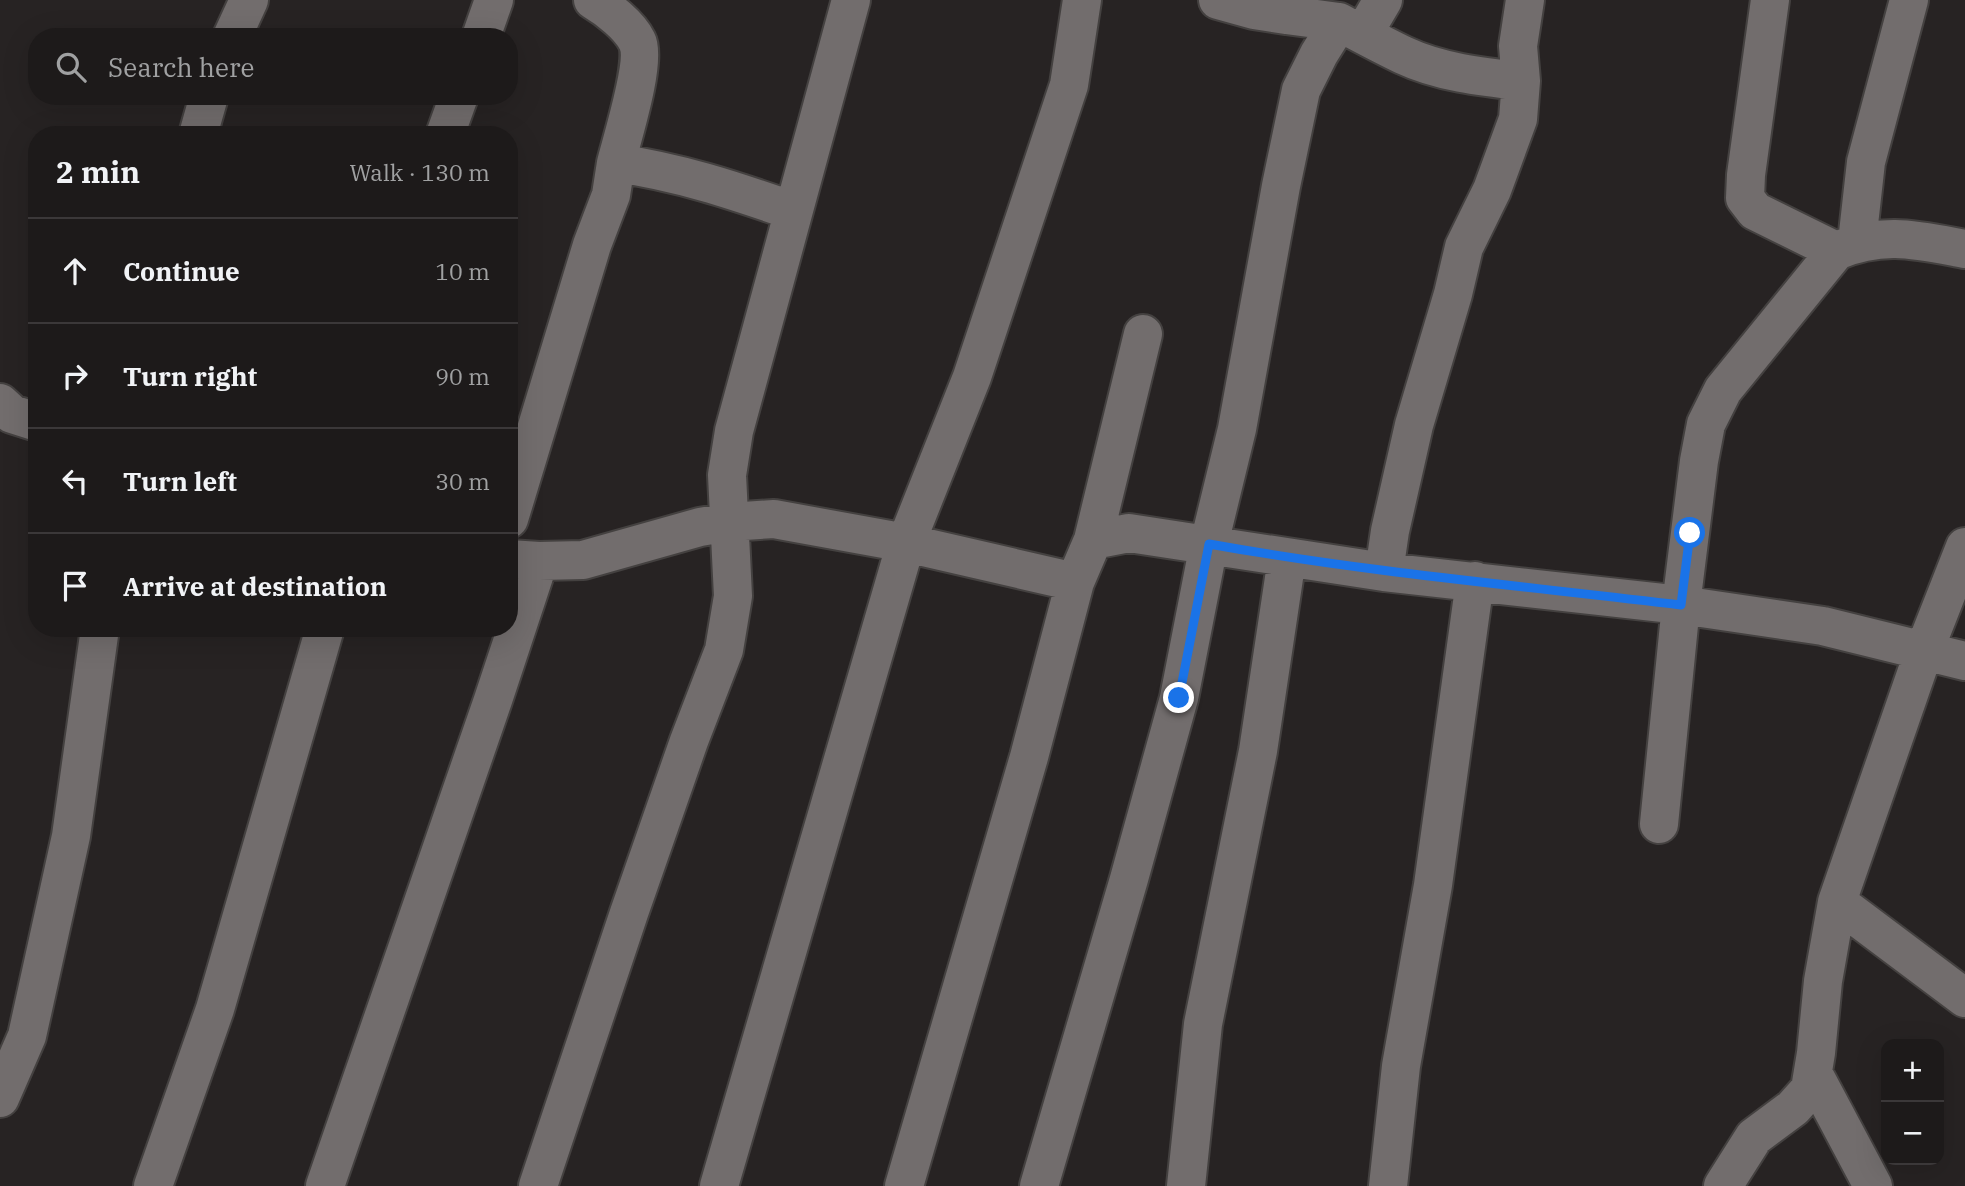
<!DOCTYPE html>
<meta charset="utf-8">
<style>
:root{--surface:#1d1a1a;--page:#2a2727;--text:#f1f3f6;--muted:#a0a1a2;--line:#3b3839}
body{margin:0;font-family:"IBM Plex Serif",serif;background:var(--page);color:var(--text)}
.controls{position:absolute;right:21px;bottom:21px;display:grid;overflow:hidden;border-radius:14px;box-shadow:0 7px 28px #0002}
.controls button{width:63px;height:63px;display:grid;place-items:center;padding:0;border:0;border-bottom:2px solid var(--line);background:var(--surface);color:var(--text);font:35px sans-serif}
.stop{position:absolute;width:21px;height:21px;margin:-16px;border:5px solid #1a73e8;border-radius:50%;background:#fff}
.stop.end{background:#1a73e8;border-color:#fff;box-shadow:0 2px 7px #0008}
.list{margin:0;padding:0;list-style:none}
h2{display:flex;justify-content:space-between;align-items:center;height:91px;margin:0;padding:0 28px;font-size:30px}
h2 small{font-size:23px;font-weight:400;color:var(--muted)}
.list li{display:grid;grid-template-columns:46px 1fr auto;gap:21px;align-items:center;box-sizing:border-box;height:105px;padding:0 28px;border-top:2px solid var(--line)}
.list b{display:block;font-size:26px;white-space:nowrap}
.list em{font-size:23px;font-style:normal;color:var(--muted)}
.icon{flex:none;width:38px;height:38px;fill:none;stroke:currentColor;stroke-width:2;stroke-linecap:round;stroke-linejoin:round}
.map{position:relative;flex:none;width:1965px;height:1186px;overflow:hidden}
.search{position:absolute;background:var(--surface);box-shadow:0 7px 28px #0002;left:28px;top:28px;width:490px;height:77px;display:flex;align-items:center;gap:18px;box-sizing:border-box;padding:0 24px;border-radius:28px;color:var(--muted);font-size:26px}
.panel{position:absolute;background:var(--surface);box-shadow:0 7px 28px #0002;left:28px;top:126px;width:490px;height:511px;border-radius:28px}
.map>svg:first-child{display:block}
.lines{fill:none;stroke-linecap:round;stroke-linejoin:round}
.minor-casing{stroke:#444140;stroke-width:42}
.minor{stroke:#726d6d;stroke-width:38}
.route{stroke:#1a73e8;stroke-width:9}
</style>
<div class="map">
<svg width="1965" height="1186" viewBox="0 0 1965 1186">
<rect width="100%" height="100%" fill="#272323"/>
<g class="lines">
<defs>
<path id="minor" d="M593 0C608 9 629 25 637 41 647 60 622 139 616 163
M1218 0 1254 10 1286 15
M1770 0 1746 175 1745 198 1755 211 1836 251
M1339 22C1360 33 1382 45 1403 55 1439 72 1481 77 1521 81
M1363 34 1383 0
M232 37 249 0
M481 37 494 0
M198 135 209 96
M445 135 459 96
M1857 242 1866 162 1909 0
M0 403 12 414 37 422
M509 519 592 245 611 195 616 163C679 172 733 190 793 211
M1093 540 1129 533 1384 572 1681 605 1823 626 1965 661
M1965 547 1924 651 1837 902 1965 998
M509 559 539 561 583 560 700 527 729 522 774 519 906 543 1075 582
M1384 572 1390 531 1414 425 1453 294 1464 247 1492 190 1518 119 1521 81 1518 46 1525 0
M1659 824 1681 605 1699 461 1706 424 1723 390 1836 251C1883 231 1917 240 1965 249
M1813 1073 1873 1186
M0 1098 27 1036 71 836 100 628
M153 1186 215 1009 325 628
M325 1186 493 700 539 561
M538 1186 629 913 689 741 724 650 733 596 727 475 734 431 851 0
M719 1186 906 543 972 377 1069 85 1082 0
M904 1186 1029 757 1075 582 1093 540 1143 334
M1039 1186 1129 879 1179 698 1209 544 1237 429 1281 186 1301 90 1319 54 1339 22 1286 15 1287 0
M1186 1186 1203 1024 1258 751 1287 558
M1388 1186 1401 1066 1433 885 1475 581
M1723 1186 1754 1137 1793 1108 1810 1089 1816 1053 1823 981 1837 902"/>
</defs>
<use href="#minor" class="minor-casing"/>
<use href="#minor" class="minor"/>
</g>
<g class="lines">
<path class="route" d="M1179 698 1209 544C1365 572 1523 586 1681 605L1690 533"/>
</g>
</svg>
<div class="controls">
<button>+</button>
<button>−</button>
</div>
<div class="stop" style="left:1690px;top:533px"></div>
<div class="stop end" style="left:1179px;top:698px"></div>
<div class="search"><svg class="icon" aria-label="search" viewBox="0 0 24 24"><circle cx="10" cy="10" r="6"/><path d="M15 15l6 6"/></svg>Search here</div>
<section class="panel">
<h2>2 min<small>Walk · 130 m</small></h2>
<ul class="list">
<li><svg class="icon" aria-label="ahead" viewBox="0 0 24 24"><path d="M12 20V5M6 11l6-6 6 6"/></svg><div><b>Continue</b></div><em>10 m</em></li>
<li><svg class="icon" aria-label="right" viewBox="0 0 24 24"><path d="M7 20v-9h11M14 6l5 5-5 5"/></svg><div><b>Turn right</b></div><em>90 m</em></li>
<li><svg class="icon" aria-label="left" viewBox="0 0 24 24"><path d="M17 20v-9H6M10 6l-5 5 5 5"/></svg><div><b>Turn left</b></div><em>30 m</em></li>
<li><svg class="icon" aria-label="arrive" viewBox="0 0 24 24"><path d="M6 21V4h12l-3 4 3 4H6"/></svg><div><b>Arrive at destination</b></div></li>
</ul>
</section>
</div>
